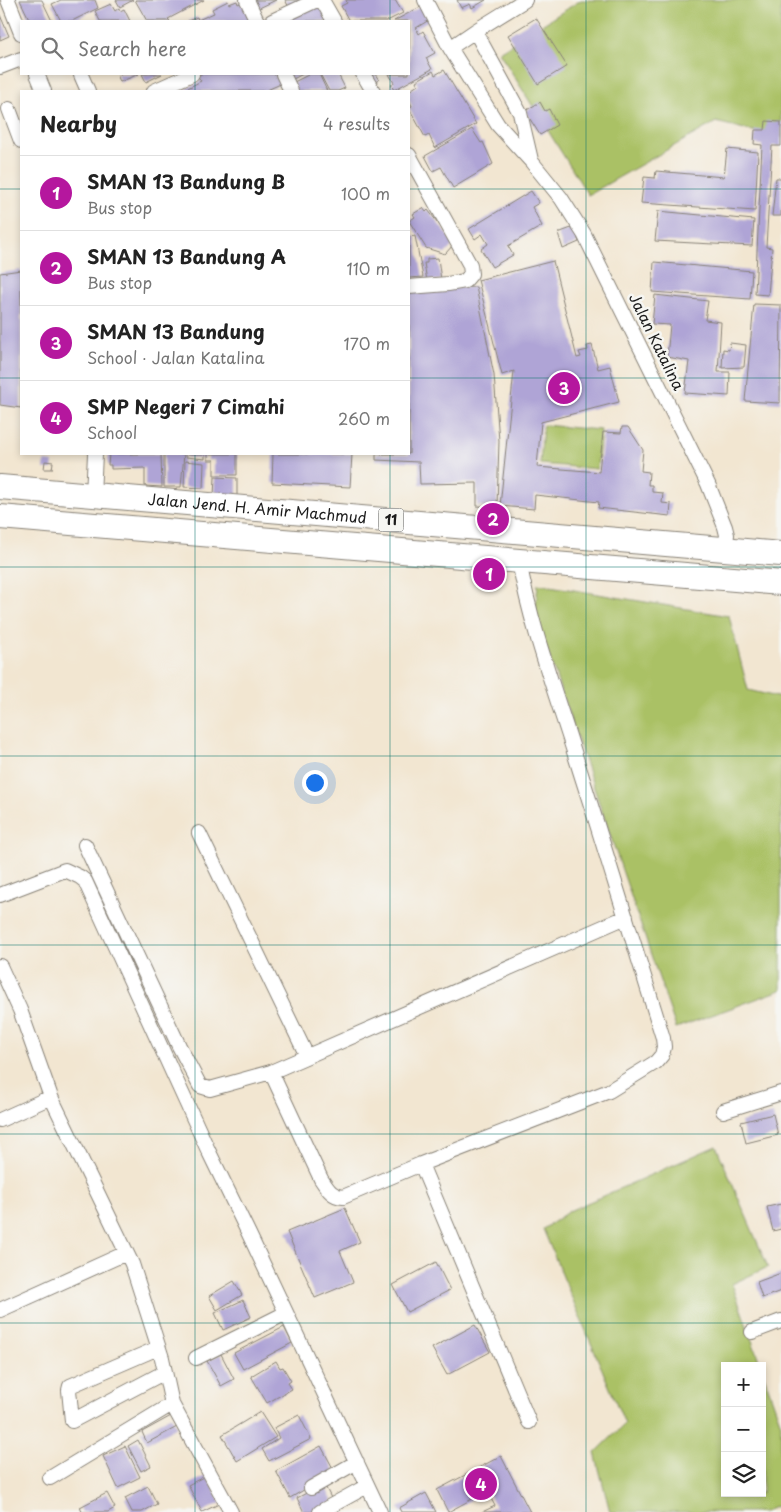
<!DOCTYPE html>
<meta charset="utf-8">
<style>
:root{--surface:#fff;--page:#f6f6f6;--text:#222;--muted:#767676;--line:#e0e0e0;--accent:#b5179e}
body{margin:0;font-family:"Playpen Sans",sans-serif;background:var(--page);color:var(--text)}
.controls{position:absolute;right:15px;bottom:15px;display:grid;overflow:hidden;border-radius:0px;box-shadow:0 2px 8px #0003}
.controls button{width:45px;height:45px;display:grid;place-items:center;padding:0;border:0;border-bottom:1px solid var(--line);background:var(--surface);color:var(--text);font:25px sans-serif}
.you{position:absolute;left:314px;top:782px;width:18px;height:18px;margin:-12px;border:4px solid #fff;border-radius:50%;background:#1a73e8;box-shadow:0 0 0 8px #1a73e833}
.badge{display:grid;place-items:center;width:32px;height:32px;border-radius:50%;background:var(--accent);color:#fff;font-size:16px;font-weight:700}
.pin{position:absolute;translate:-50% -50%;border:2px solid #fff;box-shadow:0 1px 5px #0006}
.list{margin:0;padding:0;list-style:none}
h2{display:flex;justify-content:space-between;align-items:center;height:65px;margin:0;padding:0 20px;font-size:21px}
h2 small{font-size:16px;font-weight:400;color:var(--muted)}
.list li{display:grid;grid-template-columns:32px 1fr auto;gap:15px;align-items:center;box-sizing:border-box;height:75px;padding:0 20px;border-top:1px solid var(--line)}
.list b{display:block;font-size:19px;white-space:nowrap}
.list p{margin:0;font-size:16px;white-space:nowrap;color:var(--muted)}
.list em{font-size:16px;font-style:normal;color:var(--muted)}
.icon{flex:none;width:28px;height:28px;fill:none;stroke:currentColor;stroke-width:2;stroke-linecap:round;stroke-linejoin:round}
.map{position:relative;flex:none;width:781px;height:1512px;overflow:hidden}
.search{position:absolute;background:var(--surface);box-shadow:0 2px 8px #0003;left:20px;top:20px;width:390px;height:55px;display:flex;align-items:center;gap:12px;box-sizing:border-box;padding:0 18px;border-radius:0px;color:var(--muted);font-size:19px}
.panel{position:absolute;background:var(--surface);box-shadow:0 2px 8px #0003;left:20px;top:90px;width:390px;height:365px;border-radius:0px}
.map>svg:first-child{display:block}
.green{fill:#aac165;stroke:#636e40}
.building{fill:#afa4d6}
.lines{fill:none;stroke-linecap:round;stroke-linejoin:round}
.minor-casing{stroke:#878176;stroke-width:16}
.trunk-casing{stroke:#878176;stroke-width:26}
.minor{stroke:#fff;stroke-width:14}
.trunk{stroke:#fff;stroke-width:24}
.grid{fill:none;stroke:#0f766e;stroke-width:1;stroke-opacity:0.55}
.labels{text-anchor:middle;stroke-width:5;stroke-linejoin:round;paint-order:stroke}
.shield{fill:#f6f6f2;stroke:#5d5d5c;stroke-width:1}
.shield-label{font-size:14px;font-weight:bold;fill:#1c1c1c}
.street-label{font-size:15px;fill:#1c1c1c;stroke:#f6f6f2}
</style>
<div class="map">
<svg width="781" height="1512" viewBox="0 0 781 1512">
<rect width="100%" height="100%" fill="#f6f6f2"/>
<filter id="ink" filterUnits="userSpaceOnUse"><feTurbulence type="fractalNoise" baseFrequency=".02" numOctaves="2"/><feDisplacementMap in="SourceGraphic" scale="10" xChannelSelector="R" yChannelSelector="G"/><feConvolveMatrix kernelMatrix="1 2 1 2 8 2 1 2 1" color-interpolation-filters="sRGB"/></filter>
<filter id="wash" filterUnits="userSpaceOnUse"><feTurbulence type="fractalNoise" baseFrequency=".0096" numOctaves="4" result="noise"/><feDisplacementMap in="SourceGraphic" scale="20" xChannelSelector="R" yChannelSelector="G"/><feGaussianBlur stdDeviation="1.12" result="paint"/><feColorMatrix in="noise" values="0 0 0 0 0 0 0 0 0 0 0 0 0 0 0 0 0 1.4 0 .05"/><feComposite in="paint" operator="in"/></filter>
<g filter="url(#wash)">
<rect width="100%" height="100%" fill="#f2e6d1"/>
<path class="green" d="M581 0H781V138L716 122 588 195 499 52Z
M543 425 601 430 597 469 540 464Z
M538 584 729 616 748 690 781 698V990L676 1028 535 615Z
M716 1146 768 1267 732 1284 761 1366H725V1493H762V1370L781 1424V1504L764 1512H610L595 1453 625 1424 543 1229 569 1211Z"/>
<g id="blocks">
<path class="building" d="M20 0H42L52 21H30Z
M61 0H95L98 8 72 21H61L52 4Z
M116 0H133L120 7Z
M135 0H204L168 19 170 21H147Z
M251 0H276L255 10Z
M285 0H315L291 11Z
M346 0H395L403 13 387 21H349L341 6 347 3Z
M457 0H486L472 8 470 4 461 8Z
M228 1 229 4 237 1 238 4 242 2 255 21H188L197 17 198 20 214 13 212 9Z
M318 1 328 21H283Z
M111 4 115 11 119 8 120 11 124 9 130 21H100L95 11Z
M422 6 429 20 416 28 419 34 423 31 435 53 426 58 432 69 394 90 391 85 394 83 389 74H409V21H394Z
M0 15 9 36 0 40Z
M536 18 567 66 538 84 508 35Z
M444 70 476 124 435 148 429 135 425 137 409 108 412 106 409 100V91L418 85 416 81 433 71 435 75Z
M117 74H139L120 82Z
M142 74H162L146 82Z
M199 74H281L285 82 265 91H187L186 89 201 81 197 75Z
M287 74H303L291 80Z
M310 74H319L327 91H296L292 83Z
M320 74H338L345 88 338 91H329Z
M370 74H375L379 80 375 82Z
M540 102 545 111 549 109 557 125 540 135 525 111Z
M766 121 781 122V146H772L766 247 772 248 768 295 755 294 762 145 754 144 755 130H765Z
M472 129 481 143 483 142 493 164 453 188 441 167 433 171 425 156Z
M727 149 758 152 755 211 641 203 644 177 655 178 656 171 724 177Z
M776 178H781V216H772Z
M531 191 539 203 532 207 542 226 508 246 513 255 492 267 481 249 488 244 482 234 475 239 469 229Z
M423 208 426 212 428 210 454 244 445 254 426 248 409 221 415 217 413 214Z
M658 211 754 220 752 246 655 241Z
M574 227 579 242 563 249 558 233Z
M415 236 423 277 409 278V237Z
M438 258 441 280 427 281 424 263H427V259Z
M553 261 577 358 581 357 579 352 588 350 587 346 592 345 598 369 610 366 619 402 541 422 537 467 599 472 603 432 621 433 622 427H628L643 450 641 471 649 472 648 485H652V492L663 493 662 503 671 504 670 516 598 508 599 502 535 495 534 509 500 506 514 371 502 375 478 280Z
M654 262 752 271 750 299 652 292Z
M21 270V408L0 405V273Z
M476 287 494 375 499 441 497 507 477 506V483L420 484 419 462 376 460V454H409V289Z
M655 295 708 301 705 320 721 322 718 372H730L729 396 685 393 689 361 667 357 670 325 652 324Z
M754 304 781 305 780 403 745 401Z
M730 343 746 345 744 367 722 368 723 349 729 350Z
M109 454H161L162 487 145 486V468L111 469V465H108Z
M164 454H184L181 487H164Z
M186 454H205V459L186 457Z
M208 454H237V475H214V460H208Z
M273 454H352L350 487 272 483Z
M45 461 53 462 52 469H44Z
M185 461 204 463 203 488 184 487Z
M215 477 237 478V496H214Z
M773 1114 778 1135 746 1143 741 1122Z
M781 1204V1229L773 1231 767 1207Z
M345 1208 360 1242 340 1251 353 1282 315 1298 287 1232Z
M436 1262 450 1290 407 1312 393 1285Z
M781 1273V1291L762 1298 757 1282Z
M234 1281 242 1295 217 1310 209 1296Z
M243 1300 251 1317 223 1330 215 1313Z
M475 1325 490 1352 447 1375 432 1348Z
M284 1327 292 1343 243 1369 234 1353Z
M221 1354 234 1379 221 1386 207 1361Z
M276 1361 280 1368 283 1367 291 1381 288 1383 292 1389 267 1403 251 1376Z
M260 1412 276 1437 237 1461 222 1435Z
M299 1415 311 1439 269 1461 262 1449 279 1438 274 1428Z
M171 1416 177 1427 147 1443 142 1432Z
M138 1440 151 1466 141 1471 128 1446Z
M125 1446 140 1477 118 1488 103 1456Z
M321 1446 335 1472 290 1498 276 1471Z
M501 1456 530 1512H482L495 1506 487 1491 448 1512 437 1490Z
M207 1475 221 1503 202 1512 188 1485Z
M324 1484 333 1502 313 1512H304L297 1498Z
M148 1486 157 1504 142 1512H132L125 1498Z
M107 1493 115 1508 108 1512H82L80 1507Z
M426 1493 436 1512H401L399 1508Z"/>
</g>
</g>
<g filter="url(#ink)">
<use href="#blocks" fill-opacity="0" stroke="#878176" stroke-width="1"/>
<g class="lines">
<defs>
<path id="minor" d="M8 0 21 33
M247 0 257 21
M322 0 334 21
M425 0 450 48 498 125 531 161 561 198 584 234 708 484 725 527 727 535 725 549
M272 21 317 0
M475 31 520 113 531 160
M450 48 475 31 525 0
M0 67 21 59
M37 74 44 91
M283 74 291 91
M363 74 373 91
M81 75 88 91
M154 91 192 74
M9 109 21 141
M409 155 470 265 471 274 465 281 448 284 409 287
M93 495 95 454
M199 833 307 1056
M85 845 179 1046 200 1086 210 1089 271 1072 626 917
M0 895 65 870 80 877 85 881 208 1150 249 1234 380 1512
M0 966 20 1010 51 1097 132 1264 162 1358 172 1404 231 1512
M271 1072 321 1179C327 1188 332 1197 343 1197L421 1164 609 1091 656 1062 662 1055 664 1047 663 1038C634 943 605 849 575 755 555 691 531 627 519 561
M723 1111 781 1093
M0 1120 51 1097
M421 1164 529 1422
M0 1310 126 1253
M752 1332 781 1321
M158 1348 70 1386 69 1390 72 1421 165 1372
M196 1358 286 1313
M50 1478 172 1404
M311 1488 357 1462
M320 1512 367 1486"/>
<g id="trunk">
<path id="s1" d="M0 487 781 554"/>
<path d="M0 517 781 583"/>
</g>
</defs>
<use href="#minor" class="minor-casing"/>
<use href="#trunk" class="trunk-casing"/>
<use href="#minor" class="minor"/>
<use href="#trunk" class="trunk"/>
</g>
</g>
<path class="grid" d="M195 0V21M390 0V21M586 0V1512M195 74V91M390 74V91M0 189H21M409 189H781M0 378H21M409 378H781M195 454V1512M390 454V1512M0 567H781M0 756H781M0 945H781M0 1134H781M0 1323H781"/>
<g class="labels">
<rect class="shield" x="378.5" y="508.5" width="25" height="23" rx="4"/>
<g class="shield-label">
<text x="391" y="525">11</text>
</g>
<g class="street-label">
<text transform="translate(656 342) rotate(64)" y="5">Jalan Katalina</text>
<text dy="5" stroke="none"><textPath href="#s1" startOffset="258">Jalan Jend. H. Amir Machmud</textPath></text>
</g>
</g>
</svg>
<div class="controls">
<button>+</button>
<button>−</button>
<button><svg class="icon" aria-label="layers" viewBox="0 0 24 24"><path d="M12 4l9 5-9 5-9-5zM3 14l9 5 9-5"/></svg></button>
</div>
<div class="you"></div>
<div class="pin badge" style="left:489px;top:574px">1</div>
<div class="pin badge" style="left:493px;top:519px">2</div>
<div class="pin badge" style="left:564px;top:388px">3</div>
<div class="pin badge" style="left:481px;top:1484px">4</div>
<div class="search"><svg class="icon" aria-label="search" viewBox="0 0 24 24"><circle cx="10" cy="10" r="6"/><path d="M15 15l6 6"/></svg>Search here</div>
<section class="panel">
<h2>Nearby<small>4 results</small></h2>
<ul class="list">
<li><span class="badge">1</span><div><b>SMAN 13 Bandung B</b><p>Bus stop</p></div><em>100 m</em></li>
<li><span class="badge">2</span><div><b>SMAN 13 Bandung A</b><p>Bus stop</p></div><em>110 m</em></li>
<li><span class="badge">3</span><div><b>SMAN 13 Bandung</b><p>School · Jalan Katalina</p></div><em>170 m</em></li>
<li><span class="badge">4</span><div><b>SMP Negeri 7 Cimahi</b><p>School</p></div><em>260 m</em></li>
</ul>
</section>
</div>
